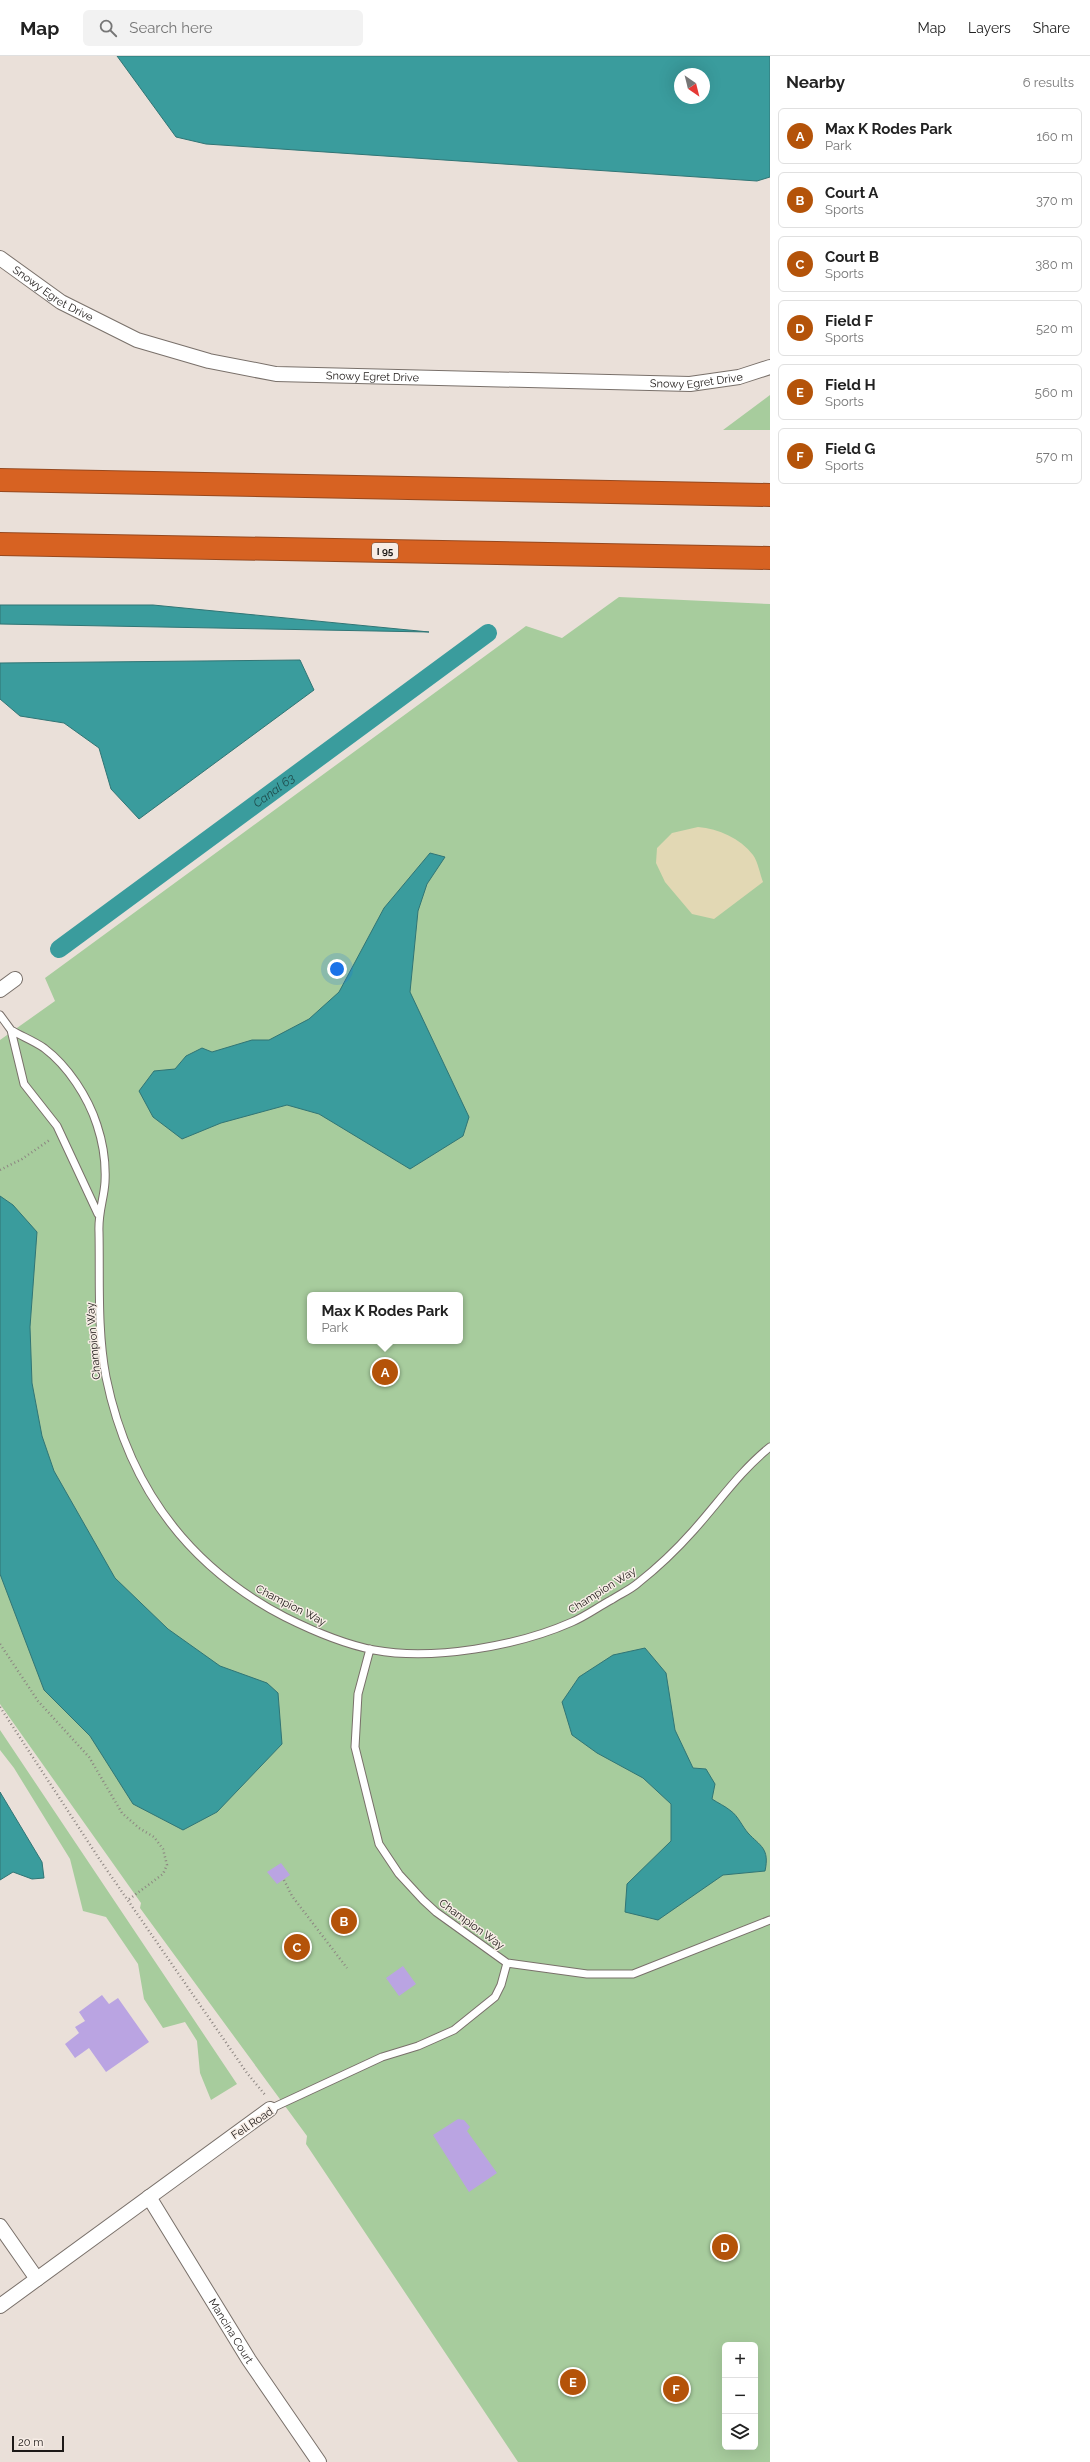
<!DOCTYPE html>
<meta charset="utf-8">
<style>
:root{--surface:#fff;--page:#f2f2f2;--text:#222;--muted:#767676;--line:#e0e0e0;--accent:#b45309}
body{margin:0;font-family:Raleway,sans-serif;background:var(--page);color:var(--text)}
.controls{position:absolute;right:12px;bottom:12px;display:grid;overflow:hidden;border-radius:6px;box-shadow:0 4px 16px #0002}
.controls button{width:36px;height:36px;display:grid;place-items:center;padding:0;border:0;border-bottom:1px solid var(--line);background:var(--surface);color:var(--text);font:20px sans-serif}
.compass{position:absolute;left:674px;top:12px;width:36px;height:36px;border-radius:50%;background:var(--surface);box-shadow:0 4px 16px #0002;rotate:145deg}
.scale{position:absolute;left:12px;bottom:10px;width:52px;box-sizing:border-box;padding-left:4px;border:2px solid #1d1917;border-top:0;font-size:11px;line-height:14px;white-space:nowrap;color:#1d1917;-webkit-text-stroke:3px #f7ede6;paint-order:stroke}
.you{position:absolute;left:337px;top:913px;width:14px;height:14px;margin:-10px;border:3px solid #fff;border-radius:50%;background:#1a73e8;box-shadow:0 0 0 6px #1a73e833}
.badge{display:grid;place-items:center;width:26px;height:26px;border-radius:50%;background:var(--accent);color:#fff;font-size:13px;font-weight:700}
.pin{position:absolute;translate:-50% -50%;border:2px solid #fff;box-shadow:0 1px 4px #0006}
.popup{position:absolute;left:307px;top:1236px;width:156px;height:52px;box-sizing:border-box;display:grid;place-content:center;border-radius:6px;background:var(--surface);filter:drop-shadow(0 1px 3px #0005);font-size:13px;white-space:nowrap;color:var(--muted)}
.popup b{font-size:15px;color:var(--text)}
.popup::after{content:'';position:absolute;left:50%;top:100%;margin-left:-8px;border:8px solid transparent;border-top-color:var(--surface)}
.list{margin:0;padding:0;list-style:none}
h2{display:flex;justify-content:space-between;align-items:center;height:52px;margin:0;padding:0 16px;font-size:17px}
h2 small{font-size:13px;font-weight:400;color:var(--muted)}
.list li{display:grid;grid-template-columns:26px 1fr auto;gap:12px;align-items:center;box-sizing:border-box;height:56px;margin:0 8px 8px;padding:0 8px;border:1px solid var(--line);border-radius:6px}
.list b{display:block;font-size:15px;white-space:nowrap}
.list p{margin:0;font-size:13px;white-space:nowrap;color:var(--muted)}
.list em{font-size:13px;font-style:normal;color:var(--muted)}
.icon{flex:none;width:22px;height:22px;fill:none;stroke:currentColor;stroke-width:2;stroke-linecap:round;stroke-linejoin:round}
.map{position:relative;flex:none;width:770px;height:2406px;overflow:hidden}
header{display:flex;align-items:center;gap:24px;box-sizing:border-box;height:56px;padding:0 20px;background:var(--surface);border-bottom:1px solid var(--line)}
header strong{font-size:19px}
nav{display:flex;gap:22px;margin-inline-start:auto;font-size:14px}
.search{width:280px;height:36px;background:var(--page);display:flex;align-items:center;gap:10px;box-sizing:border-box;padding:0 14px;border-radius:6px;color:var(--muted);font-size:15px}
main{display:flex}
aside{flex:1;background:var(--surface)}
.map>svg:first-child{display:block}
.green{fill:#a7cc9d;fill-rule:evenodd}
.sand{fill:#e2d8b4}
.water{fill:#3a9c9d;stroke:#317575;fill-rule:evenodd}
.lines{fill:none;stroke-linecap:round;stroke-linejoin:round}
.canal{stroke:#3a9c9d;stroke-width:18}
.building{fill:#baa4e2}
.lane-casing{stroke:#79706a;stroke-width:9}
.street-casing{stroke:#79706a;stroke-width:16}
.highway-casing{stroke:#96481e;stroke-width:24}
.path{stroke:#8c8581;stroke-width:2.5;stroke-dasharray:1 3;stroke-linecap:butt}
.lane{stroke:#fff;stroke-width:7}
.street{stroke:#fff;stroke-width:14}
.highway{stroke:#d76222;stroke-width:22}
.labels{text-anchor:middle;stroke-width:3;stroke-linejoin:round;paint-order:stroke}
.shield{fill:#f7ede6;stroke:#5e5955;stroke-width:1}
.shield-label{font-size:10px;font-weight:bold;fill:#1d1917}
.street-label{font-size:11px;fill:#1d1917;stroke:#f7ede6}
.water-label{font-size:12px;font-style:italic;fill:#1e4a4a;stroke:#f7ede6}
</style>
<header>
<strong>Map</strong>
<div class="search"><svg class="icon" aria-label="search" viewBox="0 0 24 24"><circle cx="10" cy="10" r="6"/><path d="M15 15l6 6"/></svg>Search here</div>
<nav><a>Map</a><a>Layers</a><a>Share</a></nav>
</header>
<main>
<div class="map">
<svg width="770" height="2406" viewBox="0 0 770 2406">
<rect width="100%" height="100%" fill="#eae0d9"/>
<path class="green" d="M770 339V374H723Z
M619 541 770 548V2406H518L306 2088 307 2080 140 1852 141 1847 0 1648V984L55 945 45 922 526 570 562 582ZM310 1239H460V1285H310ZM725 2289H755V2391H725Z
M0 1674 237 2028 211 2044 200 2017 197 1985 185 1966 163 1972 144 1943 138 1908 106 1861 83 1855 70 1803 14 1712 0 1694Z"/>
<path class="sand" d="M698 771C719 773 740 782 753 799 758 806 760 818 763 826L714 863 692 858 665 826 656 807 657 792 672 777Z"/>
<path class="water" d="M117 0H770V121L757 125 206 88 176 81ZM680 18H704V42H680Z
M0 549H153L429 576 0 568Z
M300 604 314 634 139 763 111 733 99 692 64 667 20 660 0 643V607Z
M430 797 445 801 427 828 418 855 410 936 469 1061 463 1080 410 1113 319 1058 287 1049 221 1067 182 1083 153 1061 139 1035 154 1015 175 1013 186 1000 202 992 212 996 252 984H269L309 963 339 936 384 852Z
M0 1140 13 1149 37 1176 30 1271 32 1327 42 1380 54 1415 115 1522 168 1573 220 1610 267 1627 278 1637 282 1688 217 1756 183 1774 133 1748 90 1680 44 1634 0 1518Z
M645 1592 666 1617 675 1674 693 1712 706 1713 715 1728 712 1743C718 1747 725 1750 731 1755 738 1760 742 1770 748 1777 760 1790 770 1792 765 1815L723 1819 658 1864 625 1856 627 1828 671 1785V1748L643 1722 597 1697 572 1679 562 1646 579 1621 613 1599Z
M0 1736 42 1806 44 1822 32 1823 13 1816 0 1824Z"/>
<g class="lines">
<path class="canal" id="s1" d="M59 893 488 577"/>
</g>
<path class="building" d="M281 1807 290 1819 277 1828 267 1816Z
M403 1910 416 1928 399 1940 386 1922Z
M102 1939 109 1948 118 1942 149 1986 106 2016 89 1992 75 2002 65 1988 79 1977 75 1971 85 1965 79 1956Z
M458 2063 464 2064 470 2071 467 2075 497 2117 469 2136 433 2079Z"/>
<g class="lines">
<defs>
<path id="lane" d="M0 959 11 974 24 1028 57 1070 98 1158
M11 974C21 980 34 985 44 992 68 1010 88 1041 97 1069 103 1087 106 1107 105 1126 104 1143 98 1156 99 1176 100 1223 97 1274 106 1321 128 1429 187 1510 285 1561 313 1575 343 1588 374 1594 433 1605 518 1590 572 1566 586 1560 598 1551 611 1544 620 1538 630 1534 638 1527 657 1512 677 1493 693 1475 719 1446 740 1415 770 1391
M370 1593 358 1638 355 1691 379 1788 399 1818 423 1844 436 1856 507 1907 587 1918H633L770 1864
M270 2053 382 2001 418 1990 454 1974 495 1941 501 1929 507 1907"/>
<g id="street">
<path id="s2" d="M0 202 61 246 137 284 209 305 276 318 690 328 739 321 770 311"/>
<path d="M0 934 15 923"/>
<path id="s3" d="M149 2141 249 2304 319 2406"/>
<path d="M0 2170 37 2223"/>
<path d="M0 2250 270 2053"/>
</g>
<path id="highway" d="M0 424 770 439
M0 488 770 502"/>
</defs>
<use href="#lane" class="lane-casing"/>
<use href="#street" class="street-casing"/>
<use href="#highway" class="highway-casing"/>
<path class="path" d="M0 1114 22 1103 51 1083
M0 1588 38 1645 89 1701 122 1757 139 1772 154 1781 163 1793 167 1809 163 1818 128 1844
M0 1651 100 1804 247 2017 266 2040
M284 1824 292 1840 347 1912"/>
<use href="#lane" class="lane"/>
<use href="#street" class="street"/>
<use href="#highway" class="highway"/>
</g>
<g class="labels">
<rect class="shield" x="372" y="487" width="26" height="16" rx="3"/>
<g class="shield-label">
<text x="385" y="499">I 95</text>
</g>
<g class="street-label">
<text dy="4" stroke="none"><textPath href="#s2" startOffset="64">Snowy Egret Drive</textPath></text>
<text dy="4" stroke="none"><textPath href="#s2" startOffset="400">Snowy Egret Drive</textPath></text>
<text dy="4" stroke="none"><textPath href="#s2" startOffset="724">Snowy Egret Drive</textPath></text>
<text transform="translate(93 1285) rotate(-95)" y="4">Champion Way</text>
<text transform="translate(602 1534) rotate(-32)" y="4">Champion Way</text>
<text transform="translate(291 1549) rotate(27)" y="4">Champion Way</text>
<text transform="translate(472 1868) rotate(36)" y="4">Champion Way</text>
<text transform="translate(252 2067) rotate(-34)" y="4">Fell Road</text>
<text dy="4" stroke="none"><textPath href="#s3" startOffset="157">Mancina Court</textPath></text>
</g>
<g class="water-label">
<text dy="4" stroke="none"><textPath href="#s1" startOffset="267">Canal 63</textPath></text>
</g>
</g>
</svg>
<div class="controls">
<button>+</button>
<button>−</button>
<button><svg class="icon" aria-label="layers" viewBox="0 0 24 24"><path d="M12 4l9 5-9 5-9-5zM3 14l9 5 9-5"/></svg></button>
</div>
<svg class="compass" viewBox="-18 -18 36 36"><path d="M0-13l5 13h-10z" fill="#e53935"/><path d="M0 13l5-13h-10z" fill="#767676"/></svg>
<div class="scale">20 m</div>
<div class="you"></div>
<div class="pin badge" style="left:385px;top:1316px">A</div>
<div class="popup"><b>Max K Rodes Park</b>Park</div>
<div class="pin badge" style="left:344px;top:1865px">B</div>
<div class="pin badge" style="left:297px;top:1891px">C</div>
<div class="pin badge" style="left:725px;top:2191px">D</div>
<div class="pin badge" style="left:573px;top:2326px">E</div>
<div class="pin badge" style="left:676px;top:2333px">F</div>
</div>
<aside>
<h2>Nearby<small>6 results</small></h2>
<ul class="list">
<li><span class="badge">A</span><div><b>Max K Rodes Park</b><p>Park</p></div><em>160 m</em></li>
<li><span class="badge">B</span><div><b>Court A</b><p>Sports</p></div><em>370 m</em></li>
<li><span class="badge">C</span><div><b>Court B</b><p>Sports</p></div><em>380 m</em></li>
<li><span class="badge">D</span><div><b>Field F</b><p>Sports</p></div><em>520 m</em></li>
<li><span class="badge">E</span><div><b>Field H</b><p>Sports</p></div><em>560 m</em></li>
<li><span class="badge">F</span><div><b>Field G</b><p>Sports</p></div><em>570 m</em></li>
</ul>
</aside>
</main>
